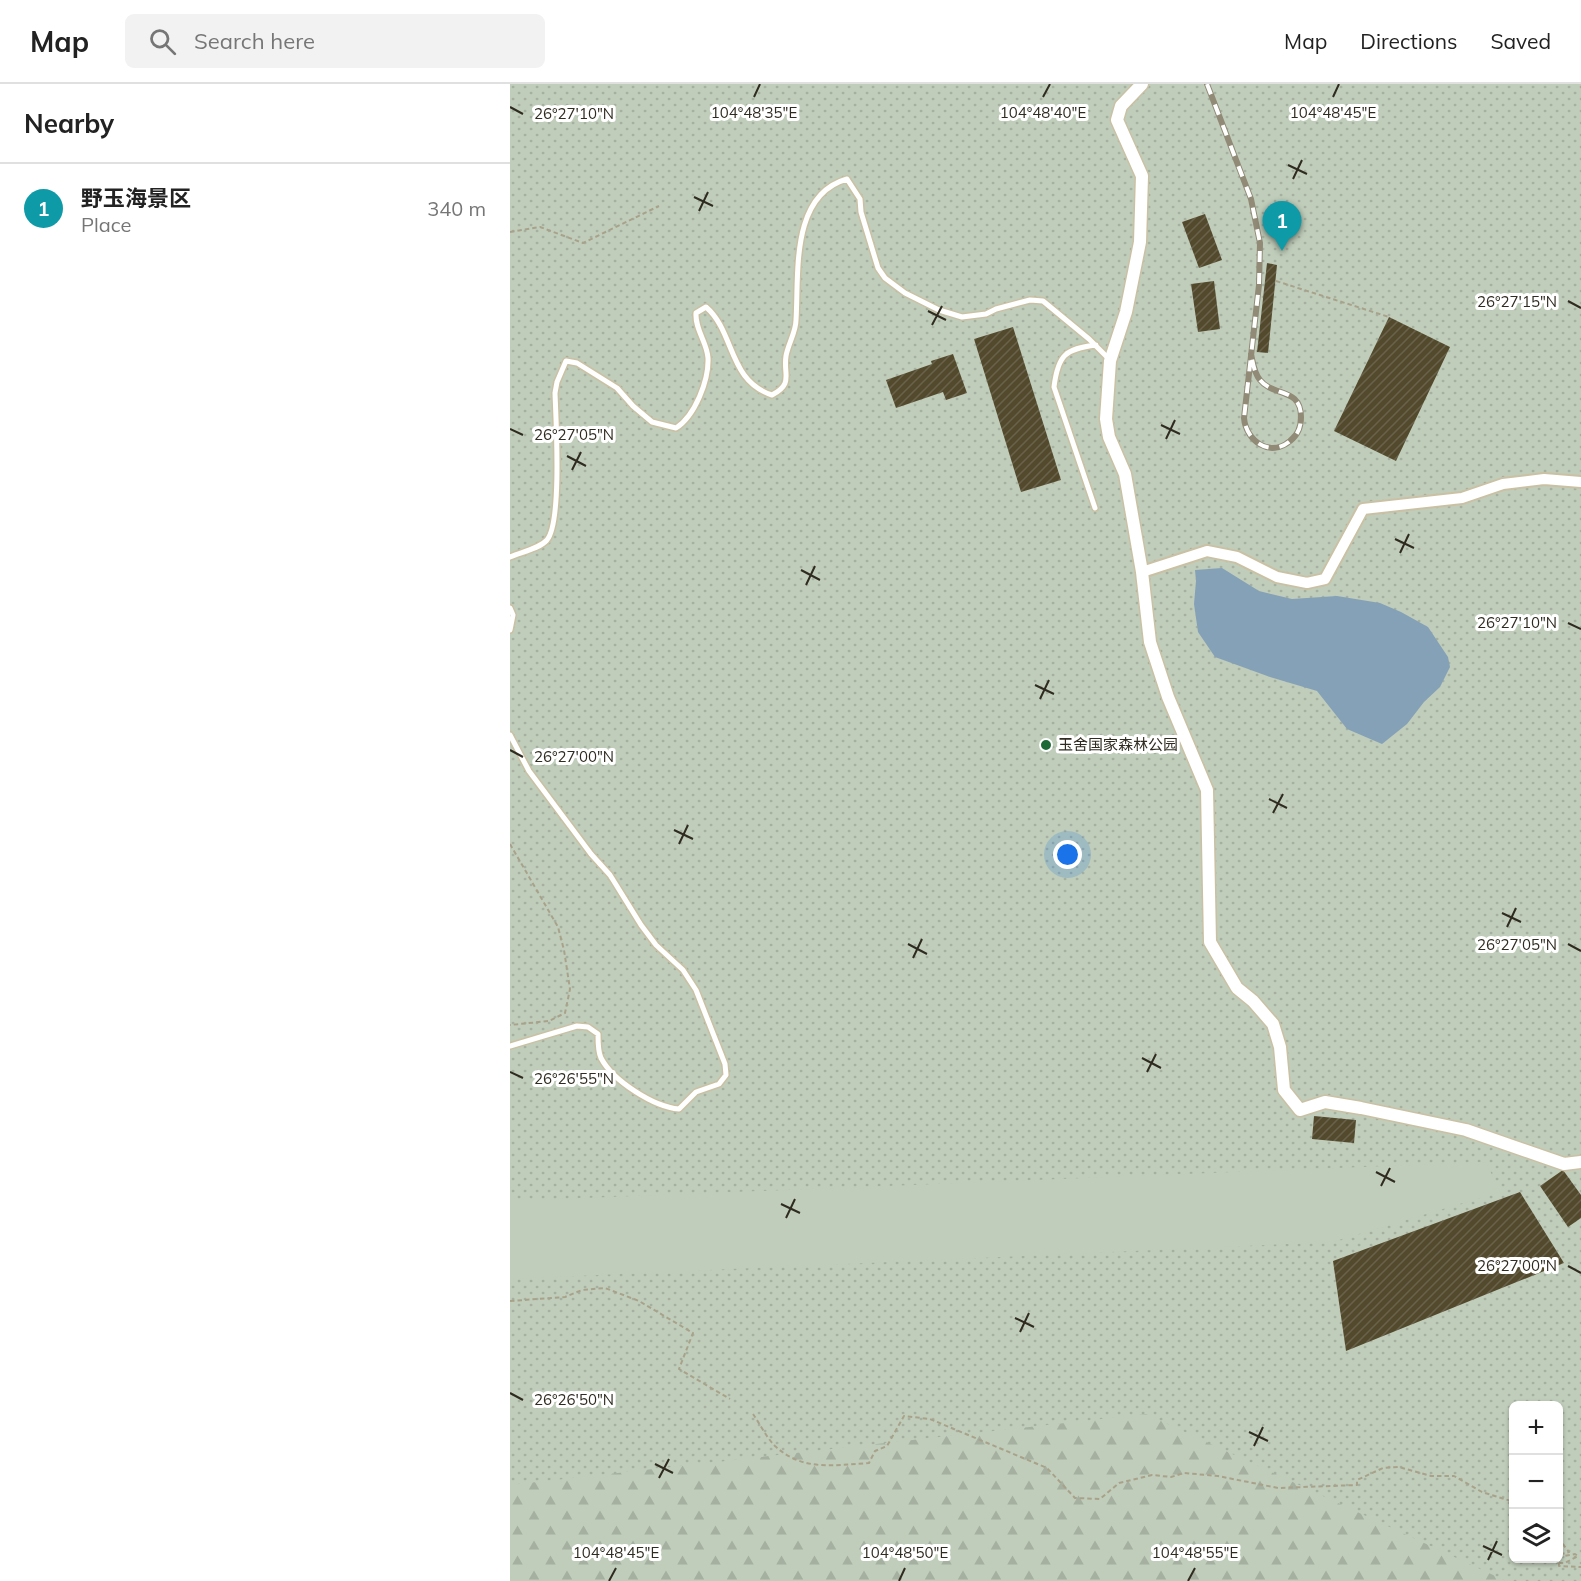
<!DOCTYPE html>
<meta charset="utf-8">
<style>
:root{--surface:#fff;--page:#f2f2f2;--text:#222;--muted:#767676;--line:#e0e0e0;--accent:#1d6836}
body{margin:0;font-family:Mulish,"Noto Sans SC",sans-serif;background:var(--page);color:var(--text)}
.controls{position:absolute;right:18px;bottom:18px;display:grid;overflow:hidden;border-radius:9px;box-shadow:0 2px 4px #0004}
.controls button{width:54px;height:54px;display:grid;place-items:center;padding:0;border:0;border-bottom:2px solid var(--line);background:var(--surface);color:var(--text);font:30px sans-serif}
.you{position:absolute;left:558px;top:771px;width:21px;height:21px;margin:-15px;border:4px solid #fff;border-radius:50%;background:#1a73e8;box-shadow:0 0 0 9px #1a73e833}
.badge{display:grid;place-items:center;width:39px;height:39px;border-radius:50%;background:var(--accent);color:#fff;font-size:20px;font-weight:700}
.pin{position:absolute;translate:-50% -50px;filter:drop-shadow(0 2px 3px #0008)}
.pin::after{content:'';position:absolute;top:32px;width:21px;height:18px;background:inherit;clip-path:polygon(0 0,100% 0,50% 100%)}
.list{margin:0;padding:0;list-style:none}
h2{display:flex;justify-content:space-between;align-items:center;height:78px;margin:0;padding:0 24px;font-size:26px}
h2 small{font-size:20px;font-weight:400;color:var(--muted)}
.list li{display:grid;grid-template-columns:39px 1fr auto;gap:18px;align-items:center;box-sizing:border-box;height:90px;padding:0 24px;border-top:2px solid var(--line)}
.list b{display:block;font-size:22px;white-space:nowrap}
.list p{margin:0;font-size:20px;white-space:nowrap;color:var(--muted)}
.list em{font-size:20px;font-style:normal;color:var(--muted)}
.icon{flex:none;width:33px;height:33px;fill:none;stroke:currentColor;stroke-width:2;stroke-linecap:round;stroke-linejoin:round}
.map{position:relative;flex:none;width:1071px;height:1497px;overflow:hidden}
header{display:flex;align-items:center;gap:36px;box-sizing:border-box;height:84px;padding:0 30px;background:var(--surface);border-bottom:2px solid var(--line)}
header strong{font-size:28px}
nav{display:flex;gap:33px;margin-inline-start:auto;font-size:21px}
.search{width:420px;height:54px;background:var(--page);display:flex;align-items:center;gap:15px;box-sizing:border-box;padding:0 21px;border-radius:9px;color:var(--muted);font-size:22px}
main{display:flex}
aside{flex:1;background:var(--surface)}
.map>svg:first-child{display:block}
.forest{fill:url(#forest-firs)}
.park{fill:url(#park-dots);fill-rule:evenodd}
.pitch{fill:#c0cdba}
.water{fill:#85a1b7}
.building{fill:url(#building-hatch)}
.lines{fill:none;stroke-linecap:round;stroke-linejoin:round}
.service-casing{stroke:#cac1a4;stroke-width:8}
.minor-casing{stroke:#cac1a4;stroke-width:14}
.tertiary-casing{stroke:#cac1a4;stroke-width:15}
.path{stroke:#a9a28b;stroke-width:2;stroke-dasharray:4.5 3;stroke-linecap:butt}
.service{stroke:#fff;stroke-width:5}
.minor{stroke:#fff;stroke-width:10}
.tertiary{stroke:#fff;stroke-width:12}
.rail-casing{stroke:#908a76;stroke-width:6}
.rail{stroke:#fff;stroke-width:4;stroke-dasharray:11;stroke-linecap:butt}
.ticks{fill:none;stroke:#2f2b20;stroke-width:2}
.poi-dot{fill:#1d6836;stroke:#fff;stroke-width:2}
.labels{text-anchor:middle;stroke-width:6;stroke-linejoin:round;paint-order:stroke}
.poi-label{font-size:15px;fill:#2f2b20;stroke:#fff;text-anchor:start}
.ticks-label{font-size:15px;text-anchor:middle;fill:#2f2b20;stroke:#fff;stroke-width:6;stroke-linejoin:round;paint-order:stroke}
</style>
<header>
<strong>Map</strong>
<div class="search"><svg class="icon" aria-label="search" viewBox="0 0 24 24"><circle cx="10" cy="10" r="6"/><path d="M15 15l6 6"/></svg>Search here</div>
<nav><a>Map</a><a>Directions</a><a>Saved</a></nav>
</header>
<main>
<aside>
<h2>Nearby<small></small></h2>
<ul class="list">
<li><span class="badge" style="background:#0f9aa8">1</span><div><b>野玉海景区</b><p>Place</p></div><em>340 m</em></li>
</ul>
</aside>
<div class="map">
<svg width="1071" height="1497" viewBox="0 0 1071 1497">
<defs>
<pattern id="forest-firs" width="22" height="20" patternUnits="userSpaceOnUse" patternTransform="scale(1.5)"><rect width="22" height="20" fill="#c0cdba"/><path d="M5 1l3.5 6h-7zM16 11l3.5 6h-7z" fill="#a5b0a0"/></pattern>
<pattern id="park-dots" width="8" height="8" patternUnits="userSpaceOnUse" patternTransform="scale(1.5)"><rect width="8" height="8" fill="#c0cdba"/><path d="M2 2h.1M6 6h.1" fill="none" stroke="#a5b0a0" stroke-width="1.8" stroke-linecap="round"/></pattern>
<pattern id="building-hatch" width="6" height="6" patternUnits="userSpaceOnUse" patternTransform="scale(1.5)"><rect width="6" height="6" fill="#534a2e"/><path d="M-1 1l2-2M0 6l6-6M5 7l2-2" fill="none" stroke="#69614a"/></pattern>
</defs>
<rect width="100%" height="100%" fill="#fcf3d5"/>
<path class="forest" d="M672 1208 1004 1474H1048L1071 1453V1497H0V1243Z"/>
<path class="park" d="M0 0H1071V1497H996L636 1330 0 1401ZM1004 1322H1048V1474H1004Z"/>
<path class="pitch" d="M976 1078 990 1108 822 1158 0 1195V1117Z"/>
<path class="water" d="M712 484 749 507 782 515 827 512 870 519 891 528 918 543 938 573 940 583 930 603 914 618 897 640 872 660 837 645 807 607 760 593 705 573 688 548 684 520 686 497 685 486Z"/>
<path class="building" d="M695 130 712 176 689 184 672 138Z
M757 179 767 181 758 269 747 268Z
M704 197 710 245 688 248 681 200Z
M879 233 940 263 886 377 824 347Z
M503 243 551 396 511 408 464 255Z
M443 270 457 309 436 316 433 308 386 324 376 296 422 280 421 277Z
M804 1032 846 1036 844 1059 802 1055Z
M1053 1086 1071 1111V1134L1058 1143 1030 1102Z
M1010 1108 1054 1179 836 1267 823 1177Z"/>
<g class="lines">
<defs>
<path id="service" d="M585 424 544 303C548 271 555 265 586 261
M0 473C11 468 29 465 37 456 52 438 46 337 45 309L47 298 56 277 67 279 107 304 123 322 142 338 166 344C185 332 199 296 198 274 197 258 185 246 186 229L196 223C225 248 218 297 262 311 284 299 273 291 276 272 278 260 286 248 286 236 289 190 280 111 337 95L350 115 351 128 368 184 375 194 395 209 429 226 452 233 476 230 486 225 520 216 533 217 579 255 599 275
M0 524 3 531 0 546
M0 651 19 687 81 770 100 791 131 841 146 861 173 886 186 906 215 980 216 991 209 1000 186 1008 169 1025C144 1023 103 997 91 974 88 968 88 957 88 950L78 943 67 942 0 962"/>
<path id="minor" d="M632 488 697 467 727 473 767 493 797 499 815 495 853 425 952 414 993 400 1034 395 1071 398"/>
<path id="tertiary" d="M632 0 611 22 607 36 632 92 630 158 616 228 600 277 596 335 599 353 615 390 632 488 640 558 658 613 697 706 700 858 727 904 743 917 763 940 770 963 774 1006 790 1026 815 1018 851 1024 956 1046 1054 1080 1071 1078"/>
</defs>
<use href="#service" class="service-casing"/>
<use href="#minor" class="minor-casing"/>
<use href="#tertiary" class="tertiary-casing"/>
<path class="path" d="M0 148 30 143 73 159 149 122
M766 197 879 233
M0 760 48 843 54 866 60 905 55 929 39 937 0 941
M0 1217 55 1213 72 1206 95 1204 129 1217 183 1249 169 1285 220 1315
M243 1330C250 1340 256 1353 265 1362 293 1388 325 1381 359 1379L365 1367 377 1362 394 1332 420 1335 537 1384 565 1414 590 1415 609 1399 642 1391 661 1393 674 1389 708 1392 768 1404 847 1401V1396L873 1384 889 1383 921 1392H944L972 1408 1004 1418
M1048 1454 1059 1468 1048 1471
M1048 1473 1065 1470 1068 1472 1055 1479H1049
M1049 1479V1482L1071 1483"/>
<use href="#service" class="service"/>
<use href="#minor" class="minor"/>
<use href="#tertiary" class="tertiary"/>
<defs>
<path id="rail" d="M697 0 741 115 750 159 749 201 734 334C736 357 760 374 780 357 788 351 791 343 791 333 791 303 763 313 750 296 744 289 743 279 741 270"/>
</defs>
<use href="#rail" class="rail-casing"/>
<use href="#rail" class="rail"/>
</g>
<path class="ticks" d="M244 13 250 0M533 13 540 0M823 13 829 0M0 23 13 30M778 81 797 90M783 95 792 76M184 113 203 122M189 127 198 108M1058 217 1071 224M418 227 436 236M422 241 432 222M651 341 670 350M0 345 13 351M656 355 665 336M57 372 76 382M62 386 71 368M885 455 904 464M890 469 899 450M291 486 310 496M296 501 305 482M1058 539 1071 545M525 601 544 610M530 615 539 596M0 666 13 673M759 715 777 724M763 729 773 710M164 746 183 755M169 760 178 741M992 829 1011 838M997 843 1006 824M398 860 417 870M1058 860 1071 867M403 874 412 855M632 974 651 984M0 988 13 994M637 988 646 970M866 1088 885 1098M871 1102 880 1084M271 1120 290 1129M276 1134 285 1115M1058 1182 1071 1189M505 1234 524 1243M510 1248 519 1229M0 1309 13 1316M739 1348 758 1357M744 1362 753 1343M145 1380 163 1389M149 1394 159 1375M973 1462 992 1471M978 1476 987 1457M99 1497 106 1484M389 1497 395 1484M678 1497 685 1484"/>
<circle class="poi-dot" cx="536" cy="661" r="6"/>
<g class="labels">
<g class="poi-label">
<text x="548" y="666">玉舍国家森林公园</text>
</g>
</g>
<g class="ticks-label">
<text x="244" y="34">104°48'35"E</text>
<text x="533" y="34">104°48'40"E</text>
<text x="823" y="34">104°48'45"E</text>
<text x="64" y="35">26°27'10"N</text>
<text x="1007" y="223">26°27'15"N</text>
<text x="64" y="356">26°27'05"N</text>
<text x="1007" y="544">26°27'10"N</text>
<text x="64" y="678">26°27'00"N</text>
<text x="1007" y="866">26°27'05"N</text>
<text x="64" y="1000">26°26'55"N</text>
<text x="1007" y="1187">26°27'00"N</text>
<text x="64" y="1321">26°26'50"N</text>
<text x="106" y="1474">104°48'45"E</text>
<text x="395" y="1474">104°48'50"E</text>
<text x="685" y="1474">104°48'55"E</text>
</g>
</svg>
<div class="controls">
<button>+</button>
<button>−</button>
<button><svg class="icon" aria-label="layers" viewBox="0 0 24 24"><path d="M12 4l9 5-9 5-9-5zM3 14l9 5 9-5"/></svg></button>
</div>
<div class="you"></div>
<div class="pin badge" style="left:772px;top:167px;background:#0f9aa8">1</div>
</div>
</main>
